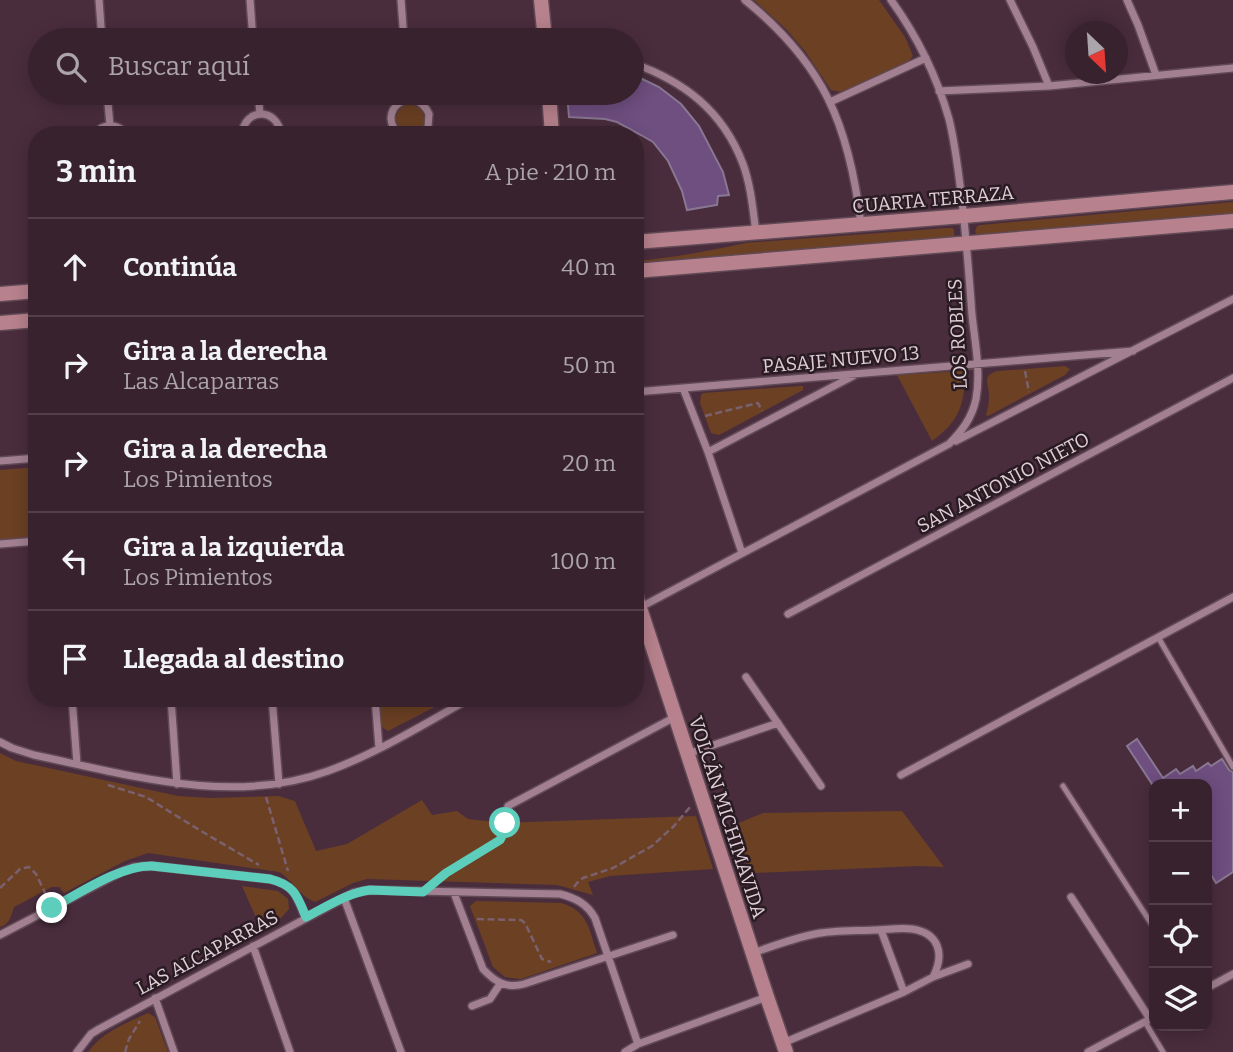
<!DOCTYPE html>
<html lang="es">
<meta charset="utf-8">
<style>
:root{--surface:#38222e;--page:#432f3a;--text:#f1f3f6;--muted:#aba4aa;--line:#523f4a}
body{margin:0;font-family:Bitter,serif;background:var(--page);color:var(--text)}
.controls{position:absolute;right:21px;bottom:21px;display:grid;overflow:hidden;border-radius:14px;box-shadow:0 4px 18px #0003}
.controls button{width:63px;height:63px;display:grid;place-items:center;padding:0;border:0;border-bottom:2px solid var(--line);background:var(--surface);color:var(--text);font:35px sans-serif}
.compass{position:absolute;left:1065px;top:21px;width:63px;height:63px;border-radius:50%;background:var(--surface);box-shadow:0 4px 18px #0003;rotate:155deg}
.stop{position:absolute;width:21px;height:21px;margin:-16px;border:5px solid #5ccebb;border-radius:50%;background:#fff}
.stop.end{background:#5ccebb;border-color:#fff;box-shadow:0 2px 7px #0008}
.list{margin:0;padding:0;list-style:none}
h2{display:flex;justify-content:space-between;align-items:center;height:91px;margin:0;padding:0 28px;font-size:30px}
h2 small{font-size:23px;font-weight:400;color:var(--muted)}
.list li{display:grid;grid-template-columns:46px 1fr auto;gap:21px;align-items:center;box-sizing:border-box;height:98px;padding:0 28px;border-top:2px solid var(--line)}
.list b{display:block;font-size:26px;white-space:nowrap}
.list p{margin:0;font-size:23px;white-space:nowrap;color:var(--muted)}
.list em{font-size:23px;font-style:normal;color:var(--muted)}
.icon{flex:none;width:38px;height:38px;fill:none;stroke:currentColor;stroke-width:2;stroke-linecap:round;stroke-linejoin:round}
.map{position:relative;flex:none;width:1233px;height:1052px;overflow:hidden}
.search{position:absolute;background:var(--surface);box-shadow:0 4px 18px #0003;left:28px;top:28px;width:616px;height:77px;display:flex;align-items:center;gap:18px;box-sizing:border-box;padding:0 24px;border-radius:38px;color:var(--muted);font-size:26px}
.panel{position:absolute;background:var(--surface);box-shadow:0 4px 18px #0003;left:28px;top:126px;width:616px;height:581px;border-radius:28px}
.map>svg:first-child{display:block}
.green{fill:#6b4023}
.building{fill:#6f4e80;stroke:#897793;stroke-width:2}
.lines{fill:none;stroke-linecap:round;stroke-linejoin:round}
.lane-casing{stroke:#614955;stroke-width:8}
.street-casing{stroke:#614955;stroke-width:10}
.secondary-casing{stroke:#614955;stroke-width:17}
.path{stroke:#7b616f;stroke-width:2.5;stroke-dasharray:7 3.5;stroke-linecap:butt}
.lane{stroke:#a28091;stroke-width:5}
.street{stroke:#a28091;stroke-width:7}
.secondary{stroke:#b7828e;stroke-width:14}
.route{stroke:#5ccebb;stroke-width:9}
.labels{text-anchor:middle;stroke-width:5;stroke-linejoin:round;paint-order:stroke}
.street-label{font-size:19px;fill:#e0cdd6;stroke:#281b21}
</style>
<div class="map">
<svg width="1233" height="1052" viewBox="0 0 1233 1052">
<rect width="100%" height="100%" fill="#4a2d3d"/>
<path class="green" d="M754 0H879L905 37 913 56 909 61 842 92 831 90 805 51 786 29Z
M396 119a14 14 0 1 1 28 0a14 14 0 1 1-28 0Z
M1233 202V213L982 236 978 235 975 232 977 226 981 225Z
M947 228H952L954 230V236L952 238 635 264V261C672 258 709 251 745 243Z
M1065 366 1070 369 1065 375 988 416 986 415C988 409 989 403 989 396 989 383 981 375 998 371Z
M964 371C966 403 959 422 932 441L897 375Z
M800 386H803V390L719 435 711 433 700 403 701 395 703 393Z
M37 467V538L0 541V470Z
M380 698H452L388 731 382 727Z
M0 753 16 761 178 796 210 798 278 796 295 801 316 851 347 844 422 800 432 815 457 811 468 819 504 823 696 816 713 869 610 876 588 882 593 895 557 885 367 879 353 883 315 902C299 896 293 880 279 872L148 853 125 861 64 893 59 887H52L14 907C11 916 10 924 0 927Z
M902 811 944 867 918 866 754 873 749 871 729 827 763 813Z
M242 886 278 891 288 899 289 909 281 918 261 929Z
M476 901 561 903C588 911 589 929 597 953L521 979 505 977 493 967 470 906Z
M148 1013 155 1017 168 1052H88C102 1032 127 1023 148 1013Z"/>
<path class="building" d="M632 74 659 87 681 104 699 126 723 172 729 195 718 196 717 205 687 210 682 191 668 161 653 142 641 135 617 122 605 119 569 117 567 93H632Z
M1137 739 1163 778 1176 769 1180 774 1193 766 1196 771 1208 763 1211 766 1222 759 1229 770 1233 772V872L1216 883 1207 868V784H1152L1127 746Z"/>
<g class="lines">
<defs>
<path id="lane" d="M1158 637 1233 767
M1063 786 1154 928
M1145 1022 1163 1052"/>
<path id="street" d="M99 0 102 40
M250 0 253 40
M401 0 404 40
M745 0C824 64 849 125 861 224
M1010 0 1033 47 1049 86
M1127 0 1138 25 1156 75
M632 63C684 81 723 111 743 164 751 186 753 210 756 233
M939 91 1049 86 1233 68
M107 93 110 125
M258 93 260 114
M830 102 926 58
M94 135C104 122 118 123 127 135
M242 135C244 107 278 107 281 135
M400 135C373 112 414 81 429 114L428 127 420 135
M683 388 708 452 742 553
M635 392 1133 351
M956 441 1233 299
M708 452 855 375
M0 461 37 458
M0 544 37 541
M639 608 949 444C962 431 972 418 976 399 981 372 975 342 972 315 969 274 966 233 961 193 958 168 955 143 949 119 937 77 917 36 891 0
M788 614 1233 378
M746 677 821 786
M72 698 77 764
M171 698 177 784
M272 698 279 784
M375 698 379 748
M0 742 12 748 34 755C129 775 232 806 328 771 378 753 424 724 471 698
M687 754 778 723
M901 775 1233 597
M508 806 675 717
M454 893 483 969C495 982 507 989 524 984L673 935
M1071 897 1150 1019
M344 898 401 1052
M881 930 904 992
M0 935 121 872 134 867 152 866 270 879C294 885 297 895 305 917
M253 946 290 1052
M753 953C773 946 794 938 815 934 834 930 854 931 874 930 886 930 900 927 912 929 939 933 945 954 933 977
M1207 988 1233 974
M155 998 174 1052
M472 1006 490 999 500 984
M783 1043 904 992 933 977 968 964
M77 1052 91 1034 99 1029 344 898 353 893 370 890 560 894C576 898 587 904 595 918L638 1044
M625 1052 638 1044 767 997
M1088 1052 1154 1017"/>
<path id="secondary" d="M541 0 545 40
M549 93 552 135
M635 242 964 216 1233 192
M635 271 1233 221
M0 294 37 291
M0 323 37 320
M635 593 767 997 786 1052"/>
</defs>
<use href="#lane" class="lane-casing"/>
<use href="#street" class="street-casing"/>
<use href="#secondary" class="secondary-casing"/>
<path class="path" d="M1025 371 1029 392
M705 416 758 403 762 411
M108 785 146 797 201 831 259 865
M266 797 288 871
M439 879 466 860 500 840 505 830V818
M574 887 577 883 583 878 613 868 652 846 674 826 690 807
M0 888 20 869 29 867 36 874 48 899
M477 919 521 920 525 923 542 959 551 962
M125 1052 129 1039 140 1021"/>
<use href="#lane" class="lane"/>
<use href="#street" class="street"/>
<use href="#secondary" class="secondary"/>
</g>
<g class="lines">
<path class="route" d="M52 908C80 893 121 865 152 866L270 879C294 885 297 895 306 917 326 907 347 893 370 890L423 892 446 873 500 840 505 830V823"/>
</g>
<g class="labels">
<g class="street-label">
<text transform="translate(933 199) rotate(-5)" y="7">CUARTA TERRAZA</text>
<text transform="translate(957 334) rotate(-93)" y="7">LOS ROBLES</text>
<text transform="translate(841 359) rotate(-5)" y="7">PASAJE NUEVO 13</text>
<text transform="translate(1003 482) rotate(-28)" y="7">SAN ANTONIO NIETO</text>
<text transform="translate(728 817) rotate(72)" y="7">VOLCÁN MICHIMAVIDA</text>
<text transform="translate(207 952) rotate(-28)" y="7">LAS ALCAPARRAS</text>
</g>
</g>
</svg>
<div class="controls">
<button>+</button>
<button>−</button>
<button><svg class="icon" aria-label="locate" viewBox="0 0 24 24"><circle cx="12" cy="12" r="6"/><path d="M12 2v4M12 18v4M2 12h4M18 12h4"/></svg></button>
<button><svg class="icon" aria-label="layers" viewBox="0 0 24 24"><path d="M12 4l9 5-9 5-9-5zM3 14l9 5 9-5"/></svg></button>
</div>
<svg class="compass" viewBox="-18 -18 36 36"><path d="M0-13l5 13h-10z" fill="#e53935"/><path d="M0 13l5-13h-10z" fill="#aba4aa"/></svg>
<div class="stop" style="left:505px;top:823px"></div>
<div class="stop end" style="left:52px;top:908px"></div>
<div class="search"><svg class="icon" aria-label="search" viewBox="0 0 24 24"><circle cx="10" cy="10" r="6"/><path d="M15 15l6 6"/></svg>Buscar aquí</div>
<section class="panel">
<h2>3 min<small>A pie · 210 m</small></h2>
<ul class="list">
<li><svg class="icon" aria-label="ahead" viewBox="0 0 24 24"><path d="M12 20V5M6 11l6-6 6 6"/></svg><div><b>Continúa</b></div><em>40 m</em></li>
<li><svg class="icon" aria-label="right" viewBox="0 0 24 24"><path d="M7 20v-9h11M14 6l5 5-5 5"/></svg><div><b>Gira a la derecha</b><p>Las Alcaparras</p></div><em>50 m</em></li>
<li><svg class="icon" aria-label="right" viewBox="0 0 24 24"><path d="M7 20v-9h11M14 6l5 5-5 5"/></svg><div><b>Gira a la derecha</b><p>Los Pimientos</p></div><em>20 m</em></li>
<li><svg class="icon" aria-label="left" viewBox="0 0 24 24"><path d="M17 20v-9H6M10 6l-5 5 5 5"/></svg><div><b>Gira a la izquierda</b><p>Los Pimientos</p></div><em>100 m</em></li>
<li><svg class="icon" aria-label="arrive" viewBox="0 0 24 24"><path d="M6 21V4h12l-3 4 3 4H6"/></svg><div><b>Llegada al destino</b></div></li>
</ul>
</section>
</div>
